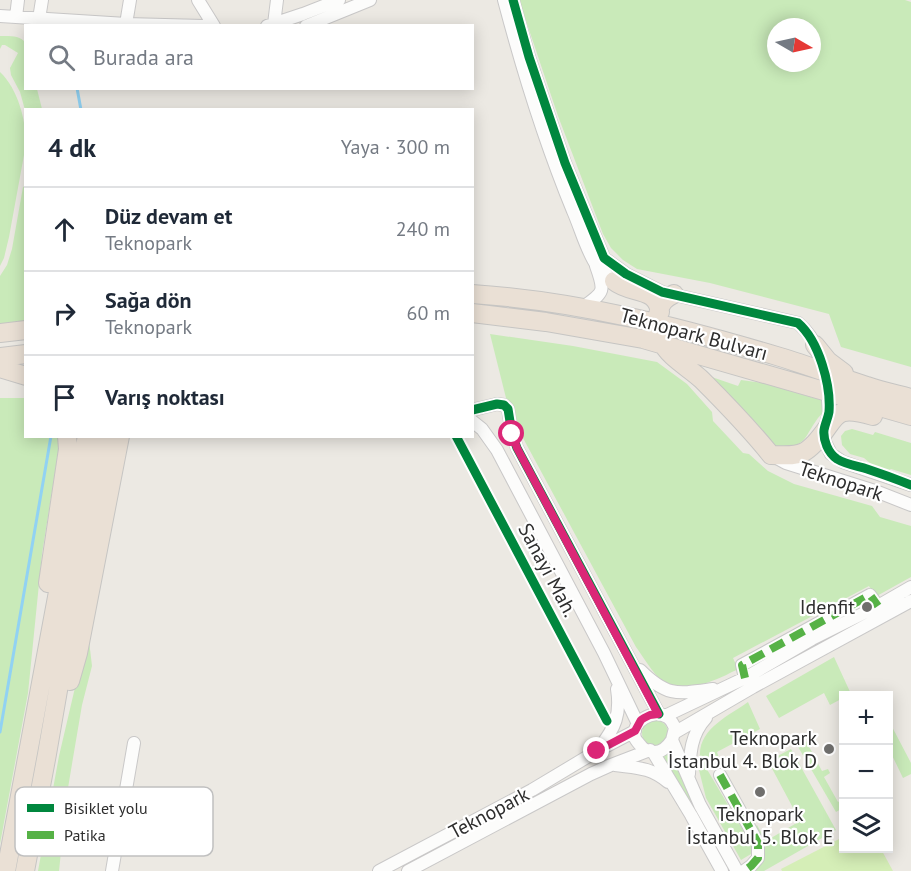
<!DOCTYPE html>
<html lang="tr">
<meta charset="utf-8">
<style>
:root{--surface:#fff;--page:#f2f2f3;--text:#1f2937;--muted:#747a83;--line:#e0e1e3}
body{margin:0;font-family:"PT Sans",sans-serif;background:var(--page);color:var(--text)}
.controls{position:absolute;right:18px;bottom:18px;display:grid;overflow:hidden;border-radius:0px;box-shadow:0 3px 15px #0003}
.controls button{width:54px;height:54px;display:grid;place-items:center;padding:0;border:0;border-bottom:2px solid var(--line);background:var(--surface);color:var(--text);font:30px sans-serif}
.compass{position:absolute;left:767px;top:18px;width:54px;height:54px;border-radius:50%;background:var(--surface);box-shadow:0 3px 15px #0003;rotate:99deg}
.stop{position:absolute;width:18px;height:18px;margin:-14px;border:4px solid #db2777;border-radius:50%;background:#fff}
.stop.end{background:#db2777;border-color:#fff;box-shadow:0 2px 6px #0008}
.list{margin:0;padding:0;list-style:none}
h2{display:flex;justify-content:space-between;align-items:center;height:78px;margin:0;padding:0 24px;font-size:26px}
h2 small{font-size:20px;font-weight:400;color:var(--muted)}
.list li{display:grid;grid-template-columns:39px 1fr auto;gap:18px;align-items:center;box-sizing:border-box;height:84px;padding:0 24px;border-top:2px solid var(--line)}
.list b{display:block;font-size:22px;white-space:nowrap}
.list p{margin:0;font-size:20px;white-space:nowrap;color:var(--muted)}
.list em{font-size:20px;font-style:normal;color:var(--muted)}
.icon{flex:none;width:33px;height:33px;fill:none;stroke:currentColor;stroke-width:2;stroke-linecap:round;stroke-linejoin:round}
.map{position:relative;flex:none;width:911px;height:871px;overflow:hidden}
.search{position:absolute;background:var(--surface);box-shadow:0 3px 15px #0003;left:24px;top:24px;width:450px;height:66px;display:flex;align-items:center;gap:15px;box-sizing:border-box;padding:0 21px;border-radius:0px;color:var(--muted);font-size:22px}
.panel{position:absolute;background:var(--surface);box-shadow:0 3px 15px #0003;left:24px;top:108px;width:450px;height:330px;border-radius:0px}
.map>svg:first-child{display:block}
.green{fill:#c9eab9;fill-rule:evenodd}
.pitch{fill:#d5eeb7}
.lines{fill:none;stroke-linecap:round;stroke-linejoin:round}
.stream{stroke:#91d2f3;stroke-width:3}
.minor-casing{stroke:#c9c8c8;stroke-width:14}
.highway-casing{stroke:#c6c5c3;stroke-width:20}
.minor{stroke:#fcfcfb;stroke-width:12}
.highway{stroke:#eae0d5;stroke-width:18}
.quiet{stroke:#56b246;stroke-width:8;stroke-dasharray:15 8;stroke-linecap:butt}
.cycleway-casing{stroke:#fff;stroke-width:13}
.cycleway{stroke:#00873e;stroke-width:9}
.route{stroke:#db2777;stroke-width:8}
.poi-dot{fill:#706f6d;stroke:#fff;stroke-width:2}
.labels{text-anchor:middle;stroke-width:4.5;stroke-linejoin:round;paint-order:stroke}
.street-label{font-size:20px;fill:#2e2e2e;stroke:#fff}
.poi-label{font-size:20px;fill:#2e2e2e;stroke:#fff;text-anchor:end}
.key{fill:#fff;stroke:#c0c0c0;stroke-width:1.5}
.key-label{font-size:16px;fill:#2e2e2e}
</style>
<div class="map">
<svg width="911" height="871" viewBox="0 0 911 871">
<rect width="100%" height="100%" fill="#ece9e3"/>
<path class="green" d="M519 0H905L911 2V367L841 347 829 314 710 283 637 269 623 260 611 248 603 234 558 116ZM776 27H812V63H776Z
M0 36C9 36 20 35 26 43V88L37 89 42 109 25 110 20 92 11 75 10 68 18 53 5 45H2L0 49Z
M0 72C18 89 26 120 26 144L9 237 4 258 0 266Z
M25 186V322L0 324V276L7 265 12 249 23 187Z
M490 334 573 346 657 362 687 384 712 412 713 421 743 453 749 454 768 471 794 484 872 506 880 517 911 526V577L875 597 869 586 733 658 738 669C719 679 682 697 662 681 652 672 644 658 636 647L510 414Z
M703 374 738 386 741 380 763 383 831 403C827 409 822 413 818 418 802 440 808 445 778 449Z
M0 398H25L26 436 58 437 59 447 42 554 28 693 0 844Z
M852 429 873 435 875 432 911 443V475L891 469 883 474 864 458 850 454 842 445 841 436 845 431Z
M88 632 92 666 82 705 73 758 67 794 59 871H38L59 756Z
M834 657 851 694 844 696 843 698 830 705 824 693 779 718 766 696Z
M748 702 760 729 717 752 719 758 705 766 753 847 751 854 741 860 706 798 699 770 701 768C701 763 699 758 700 754 700 728 730 715 748 702Z
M642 733a13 13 0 1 1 26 0a13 13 0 1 1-26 0Z
M889 721 911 763V774L903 778 889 749Z
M806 741 822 771 828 769 830 773 824 777 838 802 843 799V808L836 812 797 745Z
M791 749 836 830 764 871H748L761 861 754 828 757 825 766 841 800 821 768 761Z
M673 751 728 867 727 871 725 870 680 786 660 757Z"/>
<path class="pitch" d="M843 837 844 848 881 849 893 871H782L781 869Z"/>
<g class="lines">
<path class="stream" d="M77 88 81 110
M0 732 51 436"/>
<defs>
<path id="minor" d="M198 0 214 26
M504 0C523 72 545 143 573 211 581 229 586 250 597 266 602 272 609 277 614 281
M513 0 529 57 565 163 604 258 626 274 662 292 798 323C806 330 814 340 817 350
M0 16 126 24 203 26
M16 17 18 0
M39 19 42 0
M126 24 130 0
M274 24 277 0
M267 26 303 14 339 0
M306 26 370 0
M583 307C605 292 605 291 596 266
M827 387 829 413 824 431 825 442 831 454 843 462 911 485
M472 410 497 404 504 405 508 409 512 434 517 448 659 714
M472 421 482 429 497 450 604 653 638 724
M775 457 786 463 878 492 911 505
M640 670C667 697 677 694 713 689
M745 678 742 665 870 595 878 606
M665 716 745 678 812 639 878 606 911 587
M674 733 753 687 911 601
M672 740C668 746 661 753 653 752 648 751 644 750 641 746 640 745 635 739 635 738 630 722 654 708 667 717 671 719 673 724 675 728L672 740 700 805 737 871
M600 747C615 728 621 714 617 689
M653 752 691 815 722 871
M615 765C637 768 650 767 668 782
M689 774C690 753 691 734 706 718
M720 775 758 843V858L751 866 744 871
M112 871 134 743
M379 871 532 790 597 751 635 731
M408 871 591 774 611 765 650 750"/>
<path id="highway" d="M614 281C631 295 656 286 660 312
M472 294C579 301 679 327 780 357 810 366 838 377 867 386 881 391 896 394 911 398
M674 294C670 296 666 298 663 302 655 313 657 331 662 342 668 357 691 369 702 380 726 404 750 429 771 455 782 455 794 457 804 452 808 450 812 446 815 443 839 417 831 404 873 416
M472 313 546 322 643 339 911 416
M0 333 26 330
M815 345 828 361 844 373
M0 357 26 354
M0 368 26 376
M48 583 68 449 67 436
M70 681 78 653 120 436
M6 871 87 436
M25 871 47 754 102 436"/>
</defs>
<use href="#minor" class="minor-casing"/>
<use href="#highway" class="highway-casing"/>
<use href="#minor" class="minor"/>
<use href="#highway" class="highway"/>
<path class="quiet" d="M745 678 742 665 870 595 878 606
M720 775 758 843V858L751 866 744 871"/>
<defs>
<path id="cycleway" d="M513 0 529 57 565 163 604 258 626 274 662 292 798 323C819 341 831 385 829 412 828 418 825 424 824 430 823 440 828 453 837 459 845 464 857 466 867 469 882 474 896 479 911 485
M472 410 497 404 504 405 508 409 512 434 517 448 659 714
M456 436 607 721"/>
</defs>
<use href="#cycleway" class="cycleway-casing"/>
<use href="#cycleway" class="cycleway"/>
</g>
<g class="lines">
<path class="route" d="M512 434 517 448 658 714 650 715 644 718 641 720 635 731 597 751"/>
</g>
<g class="poi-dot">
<circle cx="867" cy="607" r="6"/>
<circle cx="829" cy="749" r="6"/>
<circle cx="760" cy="792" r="6"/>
</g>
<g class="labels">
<g class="street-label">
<text transform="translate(694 334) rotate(15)" y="7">Teknopark Bulvarı</text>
<text transform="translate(841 481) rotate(18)" y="7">Teknopark</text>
<text transform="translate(548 570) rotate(62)" y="7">Sanayi Mah.</text>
<text transform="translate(489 813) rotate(-28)" y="7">Teknopark</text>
</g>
<g class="poi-label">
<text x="855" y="614">Idenfit</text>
<text x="817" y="745">Teknopark<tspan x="817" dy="23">İstanbul 4. Blok D</tspan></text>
<text x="760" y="821" text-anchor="middle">Teknopark<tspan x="760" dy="23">İstanbul 5. Blok E</tspan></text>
</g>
</g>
<rect x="15" y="787" width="198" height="69" rx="9" class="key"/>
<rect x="27" y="804" width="27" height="8" fill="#00873e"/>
<rect x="27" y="831" width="27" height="8" fill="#56b246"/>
<g class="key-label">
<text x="64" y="814">Bisiklet yolu</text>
<text x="64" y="841">Patika</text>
</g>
</svg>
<div class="controls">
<button>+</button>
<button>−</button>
<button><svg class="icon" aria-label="layers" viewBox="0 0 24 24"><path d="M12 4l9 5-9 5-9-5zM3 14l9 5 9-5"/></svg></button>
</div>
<svg class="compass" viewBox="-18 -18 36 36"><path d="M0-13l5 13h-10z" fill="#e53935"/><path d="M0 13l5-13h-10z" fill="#747a83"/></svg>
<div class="stop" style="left:512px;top:434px"></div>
<div class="stop end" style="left:597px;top:751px"></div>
<div class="search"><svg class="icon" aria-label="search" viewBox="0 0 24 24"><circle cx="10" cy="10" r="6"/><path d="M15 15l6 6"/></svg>Burada ara</div>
<section class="panel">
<h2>4 dk<small>Yaya · 300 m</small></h2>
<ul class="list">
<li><svg class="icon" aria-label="ahead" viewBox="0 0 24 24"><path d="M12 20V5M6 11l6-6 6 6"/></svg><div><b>Düz devam et</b><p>Teknopark</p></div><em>240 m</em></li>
<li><svg class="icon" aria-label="right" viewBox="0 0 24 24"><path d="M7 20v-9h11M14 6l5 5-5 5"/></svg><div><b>Sağa dön</b><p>Teknopark</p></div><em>60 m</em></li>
<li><svg class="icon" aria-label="arrive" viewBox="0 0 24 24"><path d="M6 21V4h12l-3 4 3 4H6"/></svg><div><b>Varış noktası</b></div></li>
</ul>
</section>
</div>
